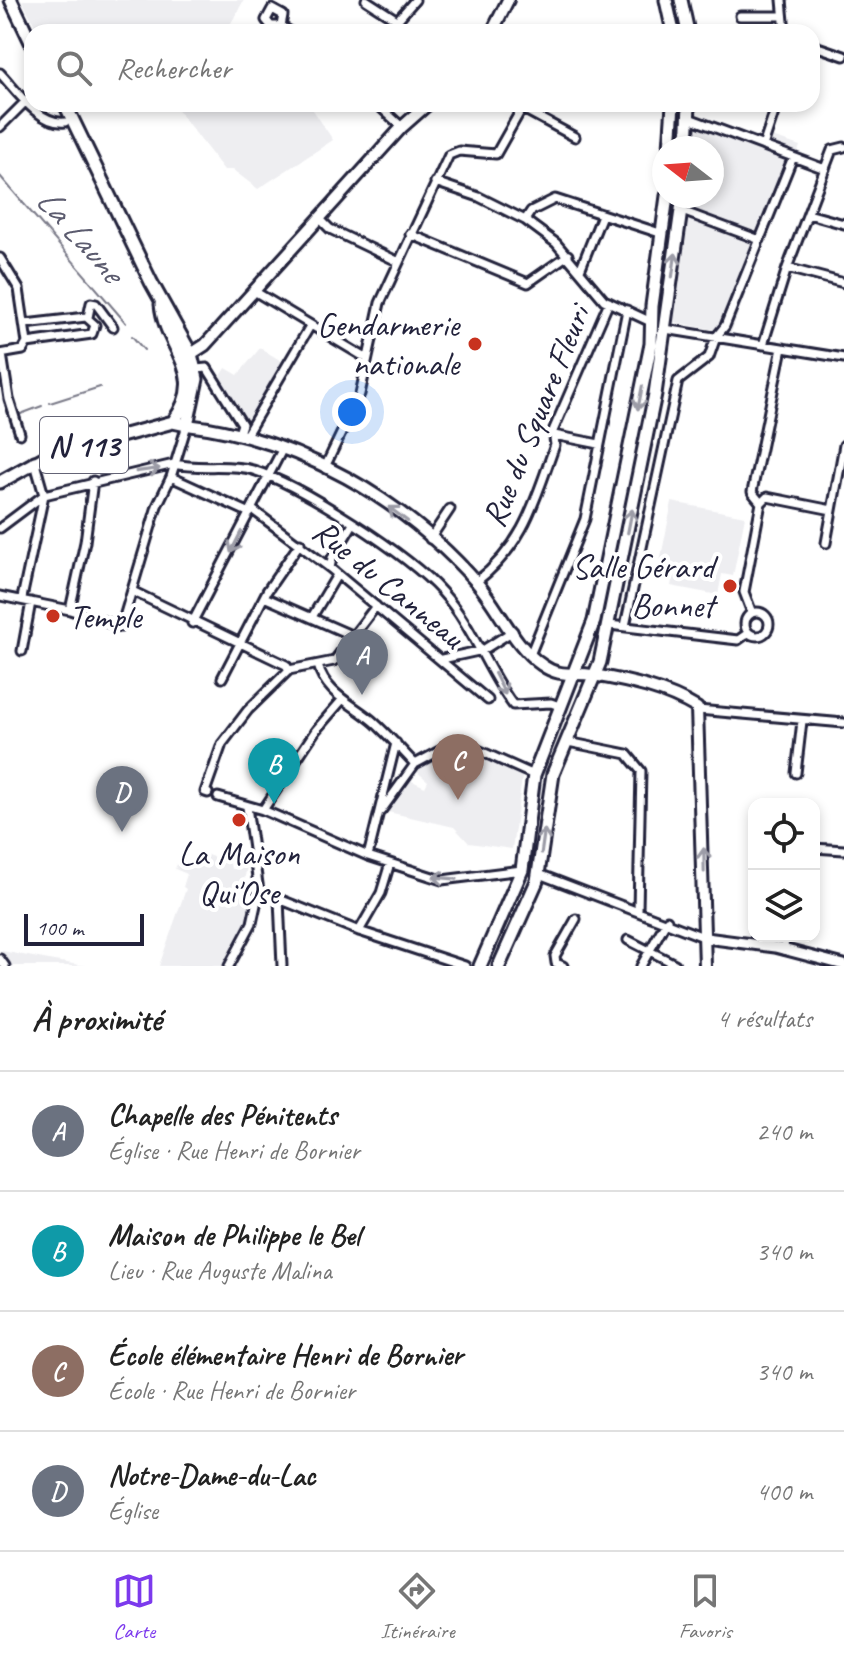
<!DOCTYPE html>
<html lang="fr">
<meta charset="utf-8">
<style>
:root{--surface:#fff;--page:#f2f2f2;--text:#222;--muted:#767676;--line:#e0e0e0;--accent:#7c3aed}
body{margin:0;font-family:Caveat,sans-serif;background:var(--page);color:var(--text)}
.controls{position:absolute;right:24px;bottom:24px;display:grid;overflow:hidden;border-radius:16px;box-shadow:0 4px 12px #0003}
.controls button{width:72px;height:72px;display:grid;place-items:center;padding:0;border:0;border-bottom:2px solid var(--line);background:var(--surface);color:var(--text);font:40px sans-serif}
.compass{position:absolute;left:652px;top:136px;width:72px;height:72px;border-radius:50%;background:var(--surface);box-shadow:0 4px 12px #0003;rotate:287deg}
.scale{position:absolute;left:24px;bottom:20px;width:120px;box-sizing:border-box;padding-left:8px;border:4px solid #22223b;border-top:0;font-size:22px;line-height:28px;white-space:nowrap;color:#22223b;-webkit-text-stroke:6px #fff;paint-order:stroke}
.you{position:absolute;left:352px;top:412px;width:28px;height:28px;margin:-20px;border:6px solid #fff;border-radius:50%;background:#1a73e8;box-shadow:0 0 0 12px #1a73e833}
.badge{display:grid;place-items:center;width:52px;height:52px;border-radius:50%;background:var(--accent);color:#fff;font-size:26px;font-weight:700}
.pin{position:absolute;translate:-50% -66px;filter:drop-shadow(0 2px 4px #0008)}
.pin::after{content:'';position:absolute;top:42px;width:28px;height:24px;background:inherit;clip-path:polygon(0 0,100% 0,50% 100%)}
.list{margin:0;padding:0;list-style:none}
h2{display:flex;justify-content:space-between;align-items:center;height:104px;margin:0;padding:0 32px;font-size:34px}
h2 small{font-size:26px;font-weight:400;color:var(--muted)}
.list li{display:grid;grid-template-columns:52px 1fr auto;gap:24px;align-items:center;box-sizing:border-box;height:120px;padding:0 32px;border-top:2px solid var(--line)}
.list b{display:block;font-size:30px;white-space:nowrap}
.list p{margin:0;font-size:26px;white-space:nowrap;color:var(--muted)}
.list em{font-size:26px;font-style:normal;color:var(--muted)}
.icon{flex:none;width:44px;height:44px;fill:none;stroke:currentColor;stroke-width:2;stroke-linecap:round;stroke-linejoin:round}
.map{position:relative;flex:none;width:844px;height:966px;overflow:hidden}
.search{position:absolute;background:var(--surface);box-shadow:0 4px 12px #0003;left:24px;right:24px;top:24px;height:88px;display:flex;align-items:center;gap:20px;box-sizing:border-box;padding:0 28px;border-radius:24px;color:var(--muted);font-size:30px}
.sheet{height:584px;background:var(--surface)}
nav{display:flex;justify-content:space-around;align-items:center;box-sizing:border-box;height:112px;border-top:2px solid var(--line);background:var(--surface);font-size:22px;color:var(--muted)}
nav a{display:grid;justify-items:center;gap:4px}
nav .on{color:var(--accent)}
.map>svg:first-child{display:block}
.built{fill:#eeeef1}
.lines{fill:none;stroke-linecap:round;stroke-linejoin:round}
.stream{stroke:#7a7a88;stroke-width:2}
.minor-casing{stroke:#22223b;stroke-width:13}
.tertiary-casing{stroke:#22223b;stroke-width:15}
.secondary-casing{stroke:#22223b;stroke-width:16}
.primary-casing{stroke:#22223b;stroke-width:17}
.minor{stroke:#fff;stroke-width:7}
.tertiary{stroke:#fff;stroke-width:9}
.secondary{stroke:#fff;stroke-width:10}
.primary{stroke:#fff;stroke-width:11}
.oneway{stroke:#9c9ca7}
.poi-dot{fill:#c8321e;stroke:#fff;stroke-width:3}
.labels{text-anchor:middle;stroke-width:8;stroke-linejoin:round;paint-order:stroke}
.shield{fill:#fff;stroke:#646476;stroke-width:2}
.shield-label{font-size:32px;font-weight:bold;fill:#22223b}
.poi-label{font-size:34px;fill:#22223b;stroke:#fff;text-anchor:end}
.street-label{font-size:34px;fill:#22223b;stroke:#fff}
.water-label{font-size:36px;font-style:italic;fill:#5c5c6f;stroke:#fff}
</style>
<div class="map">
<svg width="844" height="966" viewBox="0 0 844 966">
<rect width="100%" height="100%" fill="#fff"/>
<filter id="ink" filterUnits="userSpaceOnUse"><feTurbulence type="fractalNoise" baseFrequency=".0125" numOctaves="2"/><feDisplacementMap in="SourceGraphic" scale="16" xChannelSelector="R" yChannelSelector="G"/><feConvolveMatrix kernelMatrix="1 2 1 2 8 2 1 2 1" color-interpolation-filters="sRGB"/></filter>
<g filter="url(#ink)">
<path class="built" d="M22 0H244L226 32H38Z
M173 104H309L333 140 258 189 233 170H224Z
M700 128 765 152 772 137 800 146 731 333 673 322 689 196H712V148H692L693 133Z
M260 348 283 362 247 425 218 381 226 368 238 375Z
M672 502 745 516 733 576 722 574 718 595 671 586 674 570 659 567Z
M463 747 519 773 522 778 512 849 469 843 454 827 388 812 410 780 425 787 428 781 416 771 444 750Z
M196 851 230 863 231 869 247 867 241 894 248 896 247 901 254 902 251 920 226 966H159L186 889 183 887 187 874 175 869 177 864 189 868Z
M2 951 54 961 86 966H3Z"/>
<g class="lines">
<path class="stream" d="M0 176 126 323
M132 336 144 350
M50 403 100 387
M18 415 42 406"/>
<defs>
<path id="minor" d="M366 0 397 20
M782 0 785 32
M740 16H783
M281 26 283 15 272 9 266 20 271 26H281L291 32
M387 32 415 0
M812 45 844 56
M0 73C16 90 39 125 65 122
M377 104 402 127
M514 104 575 137
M689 118 825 169
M0 127 25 102
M763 146 777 104
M435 182 479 197 525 220 556 243 604 300 651 322
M682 211 760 240
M808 214 844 224
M320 219 330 229 397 261
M525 220 531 211 555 199 663 234
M410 234 528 283 568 255
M0 258 19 289 27 343
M787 268 844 283
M580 270 602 215
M254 291 366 358
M88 317 91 303 96 304 113 327
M665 329 844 358
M763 345 787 268 832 150 844 147
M0 354 23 350 27 343 92 334 95 325 86 317 25 324
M2 354 9 399 20 434
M196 369 207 368 242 424 239 433
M246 435 310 326
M554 435 599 444
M174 464C200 470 228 463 253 470 301 485 409 555 442 592 473 626 487 671 513 705L551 703 562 707
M326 465 360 394 380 303 449 155 459 151 496 154 522 108
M171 477 250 513
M761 503 767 497 832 510
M253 510 330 568 488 700
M0 528 44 495 174 464
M430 539 450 509
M826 543 844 445
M330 568 332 558 353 524
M476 582C525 544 535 500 555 445L553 431 609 302
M132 591 286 665 289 670
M0 596 70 610 121 627 157 506 171 477 187 425
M264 597 353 636
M22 598 44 495 34 460
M70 610 85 542 93 481
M745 624a12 12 0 1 1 24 0a12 12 0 1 1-24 0Z
M752 613 744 592 761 503 752 492 782 348
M312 617 337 575
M192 623 283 448
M609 625 738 640 748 633
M625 626 678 381 709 357 716 337 725 326 793 157
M22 651 31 602
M530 655 585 519 627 310
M442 659 483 650 513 631
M318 665C325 694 355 705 375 723 389 736 402 750 415 764
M289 670 334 661 376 606
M222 678 267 591 300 543
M698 710 844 723
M568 742 627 754 641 771 638 910
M796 773 802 721
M208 793 205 792 222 744 248 710 289 670
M218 797 263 810 368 856 442 880 522 870
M263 810 316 730 342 700
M381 811 415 764 458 741 534 775
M814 848 844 850
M368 856 396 743
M539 874 706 938
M259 891 359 931 465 966
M279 899 282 966
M359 931 381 893 390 863
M628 940 675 964
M784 950 785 936
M0 959 5 966
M229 966 252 923 259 891 247 807
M563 966 556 963 555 956 576 919
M641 966 667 920"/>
<path id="tertiary" d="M706 938 775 947 844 965"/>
<path id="secondary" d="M492 32 508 0
M191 354 205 345 402 127 428 104
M187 425C298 438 404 499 478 584 499 609 515 647 542 665 560 678 573 672 593 675 629 681 666 689 697 708L705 966"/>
<path id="primary" d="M11 0 32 44
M666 0 673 32
M681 0 688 32
M670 148 673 104
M687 148 689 104
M161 304C165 350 210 372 173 422
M0 482 47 456 173 422 187 425 197 379 191 354 151 282 65 104
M480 966 522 870 534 775 594 621 651 344 652 306 667 196
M499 966 537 881 553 774 600 662 655 394 683 196"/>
</defs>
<use href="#minor" class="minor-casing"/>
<use href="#tertiary" class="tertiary-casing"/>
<use href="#secondary" class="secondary-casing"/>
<use href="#primary" class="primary-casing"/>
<use href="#minor" class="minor"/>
<use href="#tertiary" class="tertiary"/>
<use href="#secondary" class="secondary"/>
<use href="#primary" class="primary"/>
</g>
<defs><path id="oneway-shaft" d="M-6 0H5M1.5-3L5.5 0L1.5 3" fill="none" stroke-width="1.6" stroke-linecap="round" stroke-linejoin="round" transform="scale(2)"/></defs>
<g class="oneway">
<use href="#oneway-shaft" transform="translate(674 265) rotate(-82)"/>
<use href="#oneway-shaft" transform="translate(640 398) rotate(101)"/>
<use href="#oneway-shaft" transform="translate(148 470) rotate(-8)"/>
<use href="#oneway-shaft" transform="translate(398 514) rotate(-143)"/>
<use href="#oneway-shaft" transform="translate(630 521) rotate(-79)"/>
<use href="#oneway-shaft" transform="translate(236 542) rotate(117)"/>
<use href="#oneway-shaft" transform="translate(500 684) rotate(63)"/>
<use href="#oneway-shaft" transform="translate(543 841) rotate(-82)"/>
<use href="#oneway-shaft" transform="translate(704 860) rotate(-91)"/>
<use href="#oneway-shaft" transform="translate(445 878) rotate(-175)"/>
</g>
</g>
<g class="poi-dot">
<circle cx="475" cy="344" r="8"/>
<circle cx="730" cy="586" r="8"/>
<circle cx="53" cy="616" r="8"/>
<circle cx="239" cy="820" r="8"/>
</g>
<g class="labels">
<rect class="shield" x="40" y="417" width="88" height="56" rx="6"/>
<g class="shield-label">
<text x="84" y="456">N 113</text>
</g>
<g class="poi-label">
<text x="459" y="336">Gendarmerie<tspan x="459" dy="39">nationale</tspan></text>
<text x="714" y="578">Salle Gérard<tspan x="714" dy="39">Bonnet</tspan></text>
<text x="69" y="628" text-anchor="start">Temple</text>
<text x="239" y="865" text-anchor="middle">La Maison<tspan x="239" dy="39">Qui'Ose</tspan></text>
</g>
<g class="street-label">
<text transform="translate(535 416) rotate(-68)" y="12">Rue du Square Fleuri</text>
<text transform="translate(389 583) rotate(39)" y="12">Rue du Canneau</text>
</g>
<g class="water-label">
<text transform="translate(81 234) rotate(49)" y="13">La Laune</text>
</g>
</g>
</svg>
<div class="controls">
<button><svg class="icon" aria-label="locate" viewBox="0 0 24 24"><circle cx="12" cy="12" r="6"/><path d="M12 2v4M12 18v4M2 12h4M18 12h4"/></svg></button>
<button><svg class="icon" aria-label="layers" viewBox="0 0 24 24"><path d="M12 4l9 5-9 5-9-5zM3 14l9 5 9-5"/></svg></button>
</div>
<svg class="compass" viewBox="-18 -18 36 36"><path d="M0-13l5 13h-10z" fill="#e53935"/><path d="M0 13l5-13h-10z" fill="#767676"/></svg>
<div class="scale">100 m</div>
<div class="you"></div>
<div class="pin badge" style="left:362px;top:695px;background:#6b7280">A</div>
<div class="pin badge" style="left:274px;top:804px;background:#0f9aa8">B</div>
<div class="pin badge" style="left:458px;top:800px;background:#8d6e63">C</div>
<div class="pin badge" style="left:122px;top:832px;background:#6b7280">D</div>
<div class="search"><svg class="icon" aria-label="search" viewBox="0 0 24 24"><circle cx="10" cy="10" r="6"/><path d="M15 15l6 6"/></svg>Rechercher</div>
</div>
<section class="sheet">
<h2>À proximité<small>4 résultats</small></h2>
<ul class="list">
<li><span class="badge" style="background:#6b7280">A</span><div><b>Chapelle des Pénitents</b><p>Église · Rue Henri de Bornier</p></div><em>240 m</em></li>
<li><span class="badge" style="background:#0f9aa8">B</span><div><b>Maison de Philippe le Bel</b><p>Lieu · Rue Auguste Malina</p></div><em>340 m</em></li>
<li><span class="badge" style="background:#8d6e63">C</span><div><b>École élémentaire Henri de Bornier</b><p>École · Rue Henri de Bornier</p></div><em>340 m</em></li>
<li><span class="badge" style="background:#6b7280">D</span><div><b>Notre-Dame-du-Lac</b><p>Église</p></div><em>400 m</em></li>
</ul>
</section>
<nav>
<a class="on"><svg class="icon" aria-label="map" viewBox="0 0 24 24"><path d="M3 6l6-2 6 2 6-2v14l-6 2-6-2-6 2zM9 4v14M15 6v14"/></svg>Carte</a>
<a><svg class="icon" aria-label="directions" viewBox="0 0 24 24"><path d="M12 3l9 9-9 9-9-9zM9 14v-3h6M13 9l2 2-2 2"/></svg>Itinéraire</a>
<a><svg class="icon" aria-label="saved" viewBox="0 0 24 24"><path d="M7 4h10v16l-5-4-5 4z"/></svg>Favoris</a>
</nav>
